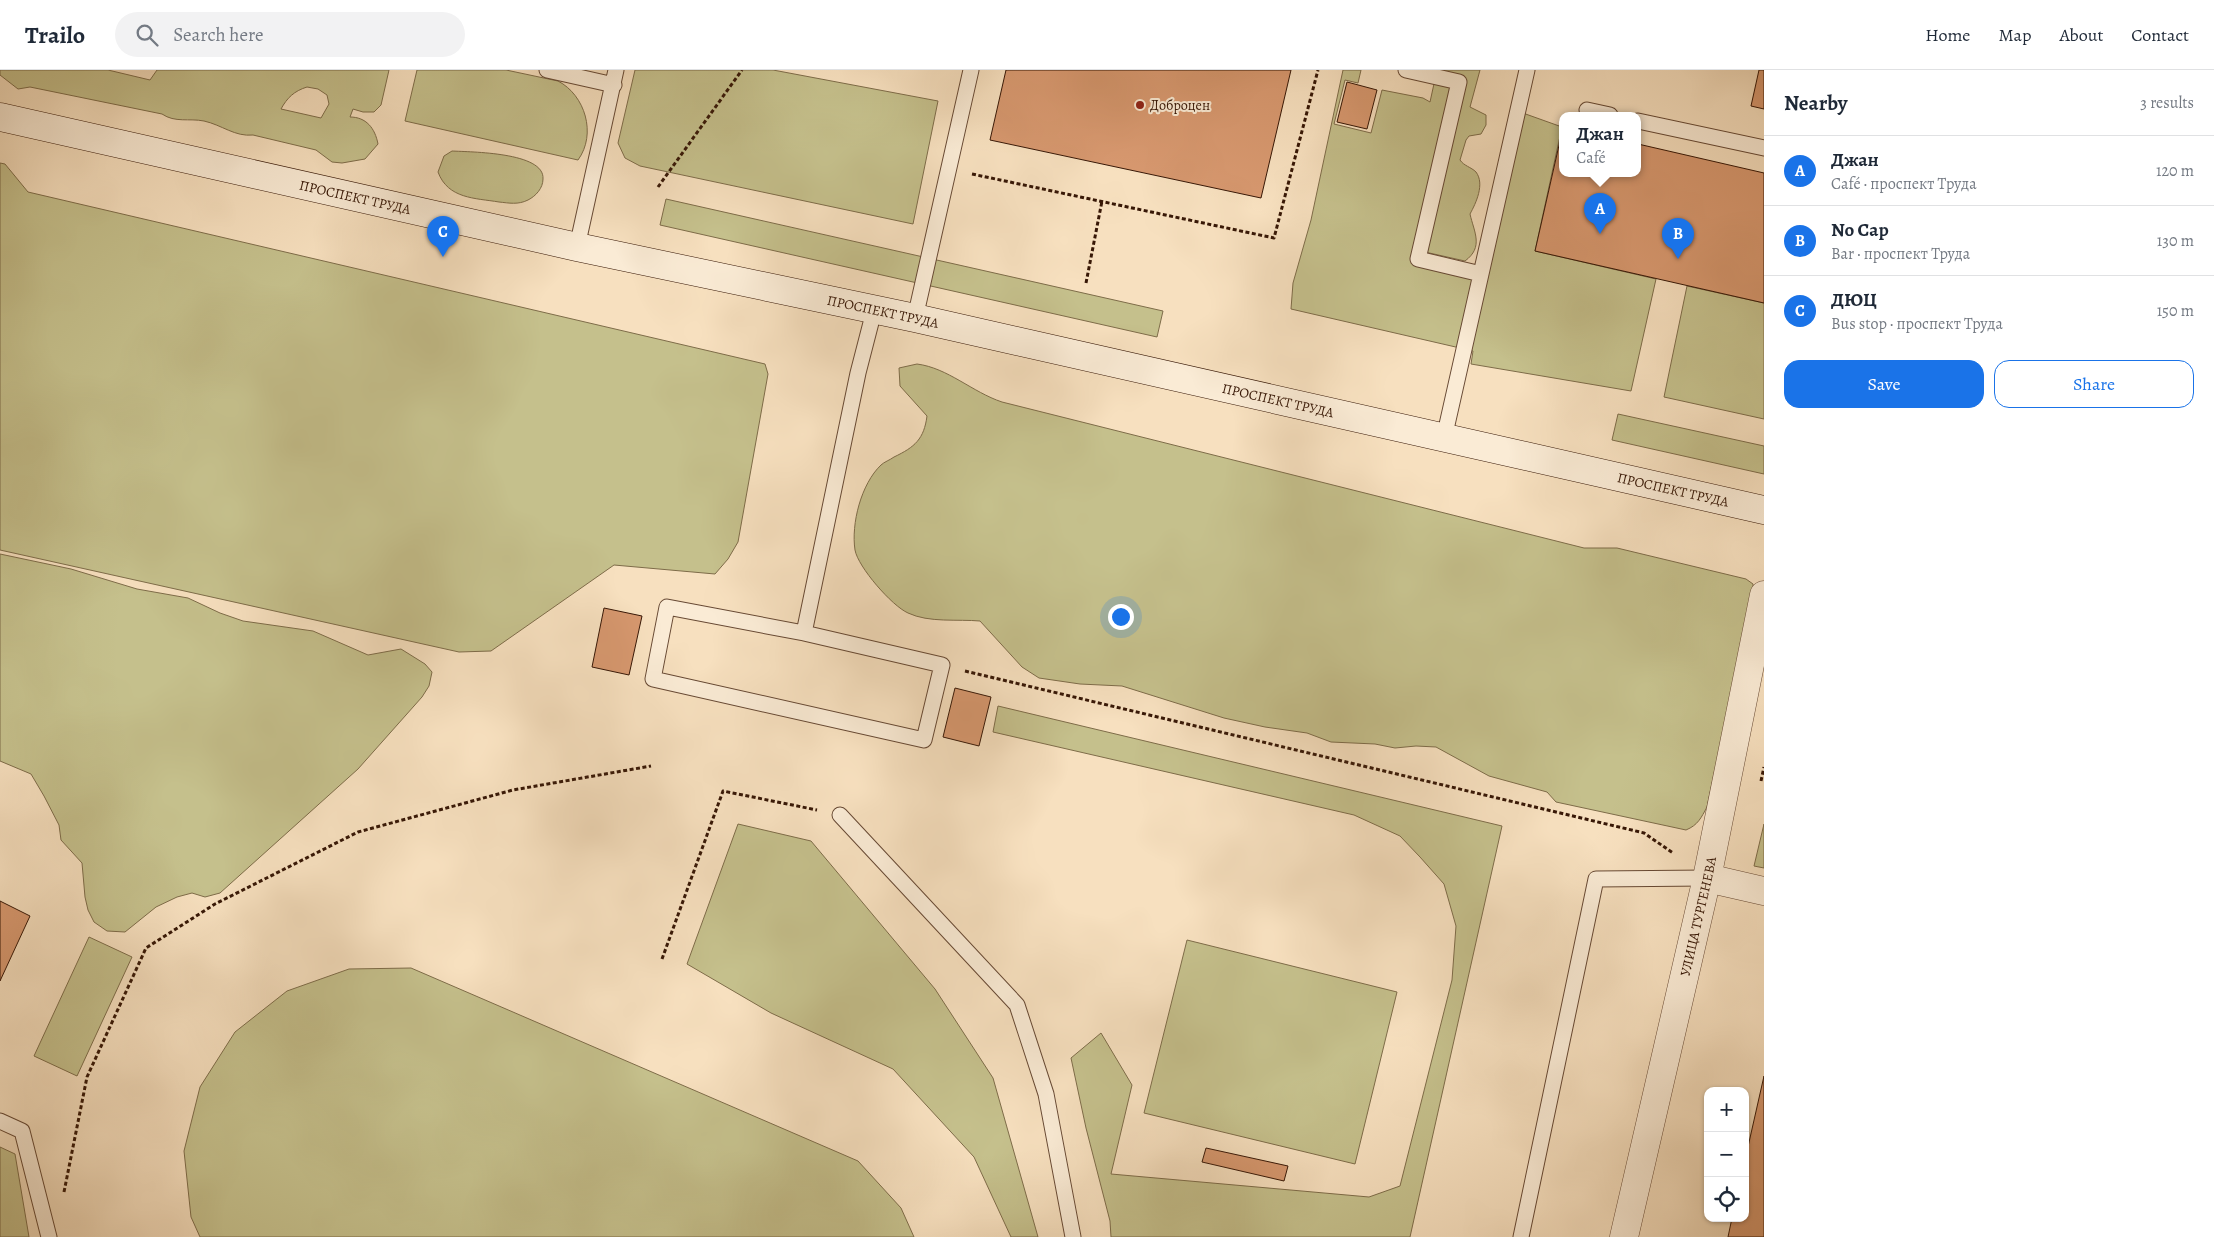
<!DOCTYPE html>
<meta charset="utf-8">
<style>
:root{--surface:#fff;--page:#f2f2f3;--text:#1f2937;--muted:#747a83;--line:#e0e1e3;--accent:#1a73e8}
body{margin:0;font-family:Alegreya,serif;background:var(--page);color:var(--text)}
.controls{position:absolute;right:15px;bottom:15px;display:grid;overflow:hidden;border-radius:10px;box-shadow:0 1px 4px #0004}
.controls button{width:45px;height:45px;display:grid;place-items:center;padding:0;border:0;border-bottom:1px solid var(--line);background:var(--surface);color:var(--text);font:25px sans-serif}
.you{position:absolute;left:1120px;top:546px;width:18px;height:18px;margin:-12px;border:4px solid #fff;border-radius:50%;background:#1a73e8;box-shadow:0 0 0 8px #1a73e833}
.badge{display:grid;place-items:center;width:32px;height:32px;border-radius:50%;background:var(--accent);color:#fff;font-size:16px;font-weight:700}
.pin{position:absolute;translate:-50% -41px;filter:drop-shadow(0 1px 2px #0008)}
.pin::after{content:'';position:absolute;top:26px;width:18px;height:15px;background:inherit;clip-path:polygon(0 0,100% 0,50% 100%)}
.popup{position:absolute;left:1559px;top:42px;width:82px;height:65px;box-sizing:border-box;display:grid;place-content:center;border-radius:10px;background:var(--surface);filter:drop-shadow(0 1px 4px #0005);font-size:16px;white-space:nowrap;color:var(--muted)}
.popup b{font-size:19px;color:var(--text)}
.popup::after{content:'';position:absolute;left:50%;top:100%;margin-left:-10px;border:10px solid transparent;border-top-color:var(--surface)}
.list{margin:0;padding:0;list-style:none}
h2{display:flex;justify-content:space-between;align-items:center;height:65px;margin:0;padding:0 20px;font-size:21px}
h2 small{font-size:16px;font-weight:400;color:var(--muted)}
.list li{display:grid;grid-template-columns:32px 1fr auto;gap:15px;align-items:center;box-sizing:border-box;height:70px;padding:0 20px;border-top:1px solid var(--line)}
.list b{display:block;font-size:19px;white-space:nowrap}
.list p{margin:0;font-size:16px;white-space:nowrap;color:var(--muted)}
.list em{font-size:16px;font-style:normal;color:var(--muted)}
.actions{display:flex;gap:10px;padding:15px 20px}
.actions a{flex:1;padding:11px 0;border:1px solid var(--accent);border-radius:15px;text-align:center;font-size:18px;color:var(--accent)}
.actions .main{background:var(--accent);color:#fff}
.icon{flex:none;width:28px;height:28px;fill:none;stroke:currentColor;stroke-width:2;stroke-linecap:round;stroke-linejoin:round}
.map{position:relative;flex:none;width:1764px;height:1167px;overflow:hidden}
header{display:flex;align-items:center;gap:30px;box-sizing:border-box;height:70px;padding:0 25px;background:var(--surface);border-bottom:1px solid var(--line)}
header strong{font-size:24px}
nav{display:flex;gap:28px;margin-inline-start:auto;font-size:18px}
.search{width:350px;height:45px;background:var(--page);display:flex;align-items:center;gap:12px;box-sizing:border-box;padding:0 18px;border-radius:28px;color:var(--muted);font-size:19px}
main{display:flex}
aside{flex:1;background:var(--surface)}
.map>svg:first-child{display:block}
.green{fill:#c5c08c;stroke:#7e6c49;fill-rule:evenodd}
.building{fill:#d7986f;stroke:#371706}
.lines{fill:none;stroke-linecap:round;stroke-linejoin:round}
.service-casing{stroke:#674934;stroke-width:17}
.minor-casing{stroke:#674934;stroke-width:29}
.secondary-casing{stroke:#371706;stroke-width:29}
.path{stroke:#371706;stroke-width:3;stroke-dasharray:4 2.5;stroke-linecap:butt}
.service{stroke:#faebd5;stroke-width:15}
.minor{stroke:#faebd5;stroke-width:28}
.secondary{stroke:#faebd5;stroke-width:28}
.poi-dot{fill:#8f2418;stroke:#faebd5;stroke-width:2}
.labels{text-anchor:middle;stroke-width:4;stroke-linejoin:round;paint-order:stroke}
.poi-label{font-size:14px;fill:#371706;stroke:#faebd5;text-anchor:start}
.street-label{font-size:14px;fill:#371706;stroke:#faebd5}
</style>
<header>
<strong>Trailo</strong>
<div class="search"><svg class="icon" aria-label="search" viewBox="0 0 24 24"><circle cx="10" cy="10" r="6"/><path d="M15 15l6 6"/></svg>Search here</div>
<nav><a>Home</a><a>Map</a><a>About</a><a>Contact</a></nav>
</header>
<main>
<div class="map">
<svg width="1764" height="1167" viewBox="0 0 1764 1167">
<rect width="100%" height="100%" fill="#f7e0bf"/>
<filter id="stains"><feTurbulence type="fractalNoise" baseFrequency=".004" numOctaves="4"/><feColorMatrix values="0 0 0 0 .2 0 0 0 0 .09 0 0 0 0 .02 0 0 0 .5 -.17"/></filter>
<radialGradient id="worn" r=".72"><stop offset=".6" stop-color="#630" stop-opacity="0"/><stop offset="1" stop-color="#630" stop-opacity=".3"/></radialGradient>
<path class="green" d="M0 0H108L150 10 157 0H389L381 35 374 42H363L353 39 350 47C366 47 375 58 378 74L365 89 342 93 332 92 316 80 253 65C235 67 222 55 204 51 189 48 175 53 162 44L30 17 18 19 0 5ZM307 17 318 19 327 25 329 34 321 48 281 39C287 28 294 21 307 17Z
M417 0H506L558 11C585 25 597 64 578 90L405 51Z
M635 0H773L938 31 913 154 640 96 625 88 618 73Z
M1343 0H1361L1358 13 1345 10 1334 54 1371 63 1382 20 1423 28 1430 32 1437 0H1480L1470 37 1486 45V55L1481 64 1469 66 1466 70 1460 90C1464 96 1471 97 1476 102 1485 114 1476 133 1470 144 1474 162 1484 177 1465 191L1425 182 1417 192 1484 205 1520 42 1562 57 1535 181 1656 209 1631 321 1471 294 1473 281 1291 239 1293 213 1311 150Z
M452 81C470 82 545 82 543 109 543 118 536 126 528 130 518 135 509 133 499 132 475 128 448 129 438 102L444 86Z
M0 93 5 94 28 122 765 294 768 304 738 472 728 489 715 504 614 495 491 581 459 582 0 480Z
M666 129 1163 241 1157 267 660 155Z
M1687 216 1764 233V349L1664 327Z
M917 294C948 298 972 322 1002 332L1584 478H1617L1746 509 1753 514V523L1707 737C1701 748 1698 755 1686 760L1556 732 1547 722 1489 706 1436 677 1416 676 1395 678 1375 674 1331 672 1307 663 1265 657 1224 648 1122 616 1080 614 1039 608 1022 597 980 551C958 549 929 553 908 543 892 536 858 497 855 480 851 454 861 414 881 395 884 392 890 390 894 387 915 377 924 369 927 346L900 316 899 298Z
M1618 344 1764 376V404L1612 370Z
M0 484 71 499 137 519 188 528 220 543 243 551 313 561 368 585 401 579 425 594 432 602 429 616 422 627 358 699 220 823 205 827 192 823 177 827 156 837 125 862 107 861 94 852 88 840 85 827 82 793 61 770 59 755 44 726 31 704 0 691Z
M998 636 1502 756 1410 1167H1111L1110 1151 1086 1058 1071 988 1101 963 1132 1015 1111 1104 1369 1127 1400 1116 1452 910 1456 856 1444 814 1420 787 1400 766 1354 745 993 662Z
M738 754 811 771 935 919 993 1008 1038 1167H1011L974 1087 893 999 771 943 687 894Z
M1764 754V798L1754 796Z
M89 867 132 887 77 1006 34 986Z
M1187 870 1397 922 1355 1094 1144 1043Z
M411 898 858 1091 901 1138 914 1167H200L191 1147 184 1081 200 1017 235 962 287 921 349 899Z
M0 1077 15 1084 29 1167H0Z"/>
<path class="building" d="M1006 0H1291L1261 128 990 70Z
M1759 0H1764V39L1751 36Z
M1347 12 1377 20 1367 59 1337 52Z
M1562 62V103H1638V74L1764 103V233L1535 181Z
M604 538 642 546 629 605 592 597Z
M955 618 991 627 979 676 943 667Z
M0 831 30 846 0 911Z
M1764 1006V1167H1728L1732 1148H1745V1090Z
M1206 1078 1288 1096 1284 1111 1202 1092Z"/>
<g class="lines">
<defs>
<path id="service" d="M547 0 614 15
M1406 0 1459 12 1418 189 1481 204
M1587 40 1610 45
M1638 51 1764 78
M577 177 616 0
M915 248 971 0
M1444 368 1527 0
M667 537 804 563 942 595 924 670 653 609Z
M804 563 858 303 874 241
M840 745 1017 935 1046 1024 1073 1167
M0 1051 22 1061 49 1167
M1521 1167 1596 809 1707 808"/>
<g id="minor">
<path d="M1707 808 1764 821"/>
<path id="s1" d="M1624 1167 1707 808 1764 525"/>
</g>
<g id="secondary">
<path id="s2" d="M0 47 577 177 915 248 1764 440"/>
</g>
</defs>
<use href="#service" class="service-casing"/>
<use href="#minor" class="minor-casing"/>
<use href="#secondary" class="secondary-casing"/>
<path class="path" d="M972 104 1274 168 1318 0
M658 117 742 0
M1086 213 1102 131
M965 601 1644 763 1673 783
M1761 711 1764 697
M662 889 723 721 817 740
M64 1122 87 1007 146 878 215 834 358 762 513 720 651 696"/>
<use href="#service" class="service"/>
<use href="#minor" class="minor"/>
<use href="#secondary" class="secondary"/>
</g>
<circle class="poi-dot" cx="1140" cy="35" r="5"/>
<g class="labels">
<g class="poi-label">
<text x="1150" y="40">Доброцен</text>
</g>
<g class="street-label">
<text dy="5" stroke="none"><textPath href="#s2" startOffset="364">ПРОСПЕКТ ТРУДА</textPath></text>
<text dy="5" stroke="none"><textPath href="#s2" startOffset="904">ПРОСПЕКТ ТРУДА</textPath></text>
<text dy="5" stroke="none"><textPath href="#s2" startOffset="1309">ПРОСПЕКТ ТРУДА</textPath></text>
<text dy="5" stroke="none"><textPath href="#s2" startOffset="1714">ПРОСПЕКТ ТРУДА</textPath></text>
<text dy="5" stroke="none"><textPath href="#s1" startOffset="329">УЛИЦА ТУРГЕНЕВА</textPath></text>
</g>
</g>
<rect width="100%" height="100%" filter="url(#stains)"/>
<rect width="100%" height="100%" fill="url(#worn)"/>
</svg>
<div class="controls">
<button>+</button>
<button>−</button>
<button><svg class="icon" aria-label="locate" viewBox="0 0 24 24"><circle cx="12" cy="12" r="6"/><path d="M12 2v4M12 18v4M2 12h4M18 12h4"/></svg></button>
</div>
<div class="you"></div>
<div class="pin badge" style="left:1600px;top:164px">A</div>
<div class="popup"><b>Джан</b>Café</div>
<div class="pin badge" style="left:1678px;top:189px">B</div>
<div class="pin badge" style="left:443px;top:187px">C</div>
</div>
<aside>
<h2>Nearby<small>3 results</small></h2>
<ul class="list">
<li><span class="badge">A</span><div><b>Джан</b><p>Café · проспект Труда</p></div><em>120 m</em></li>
<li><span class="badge">B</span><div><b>No Cap</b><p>Bar · проспект Труда</p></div><em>130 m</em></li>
<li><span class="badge">C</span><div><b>ДЮЦ</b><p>Bus stop · проспект Труда</p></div><em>150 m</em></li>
</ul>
<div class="actions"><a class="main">Save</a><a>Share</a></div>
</aside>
</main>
